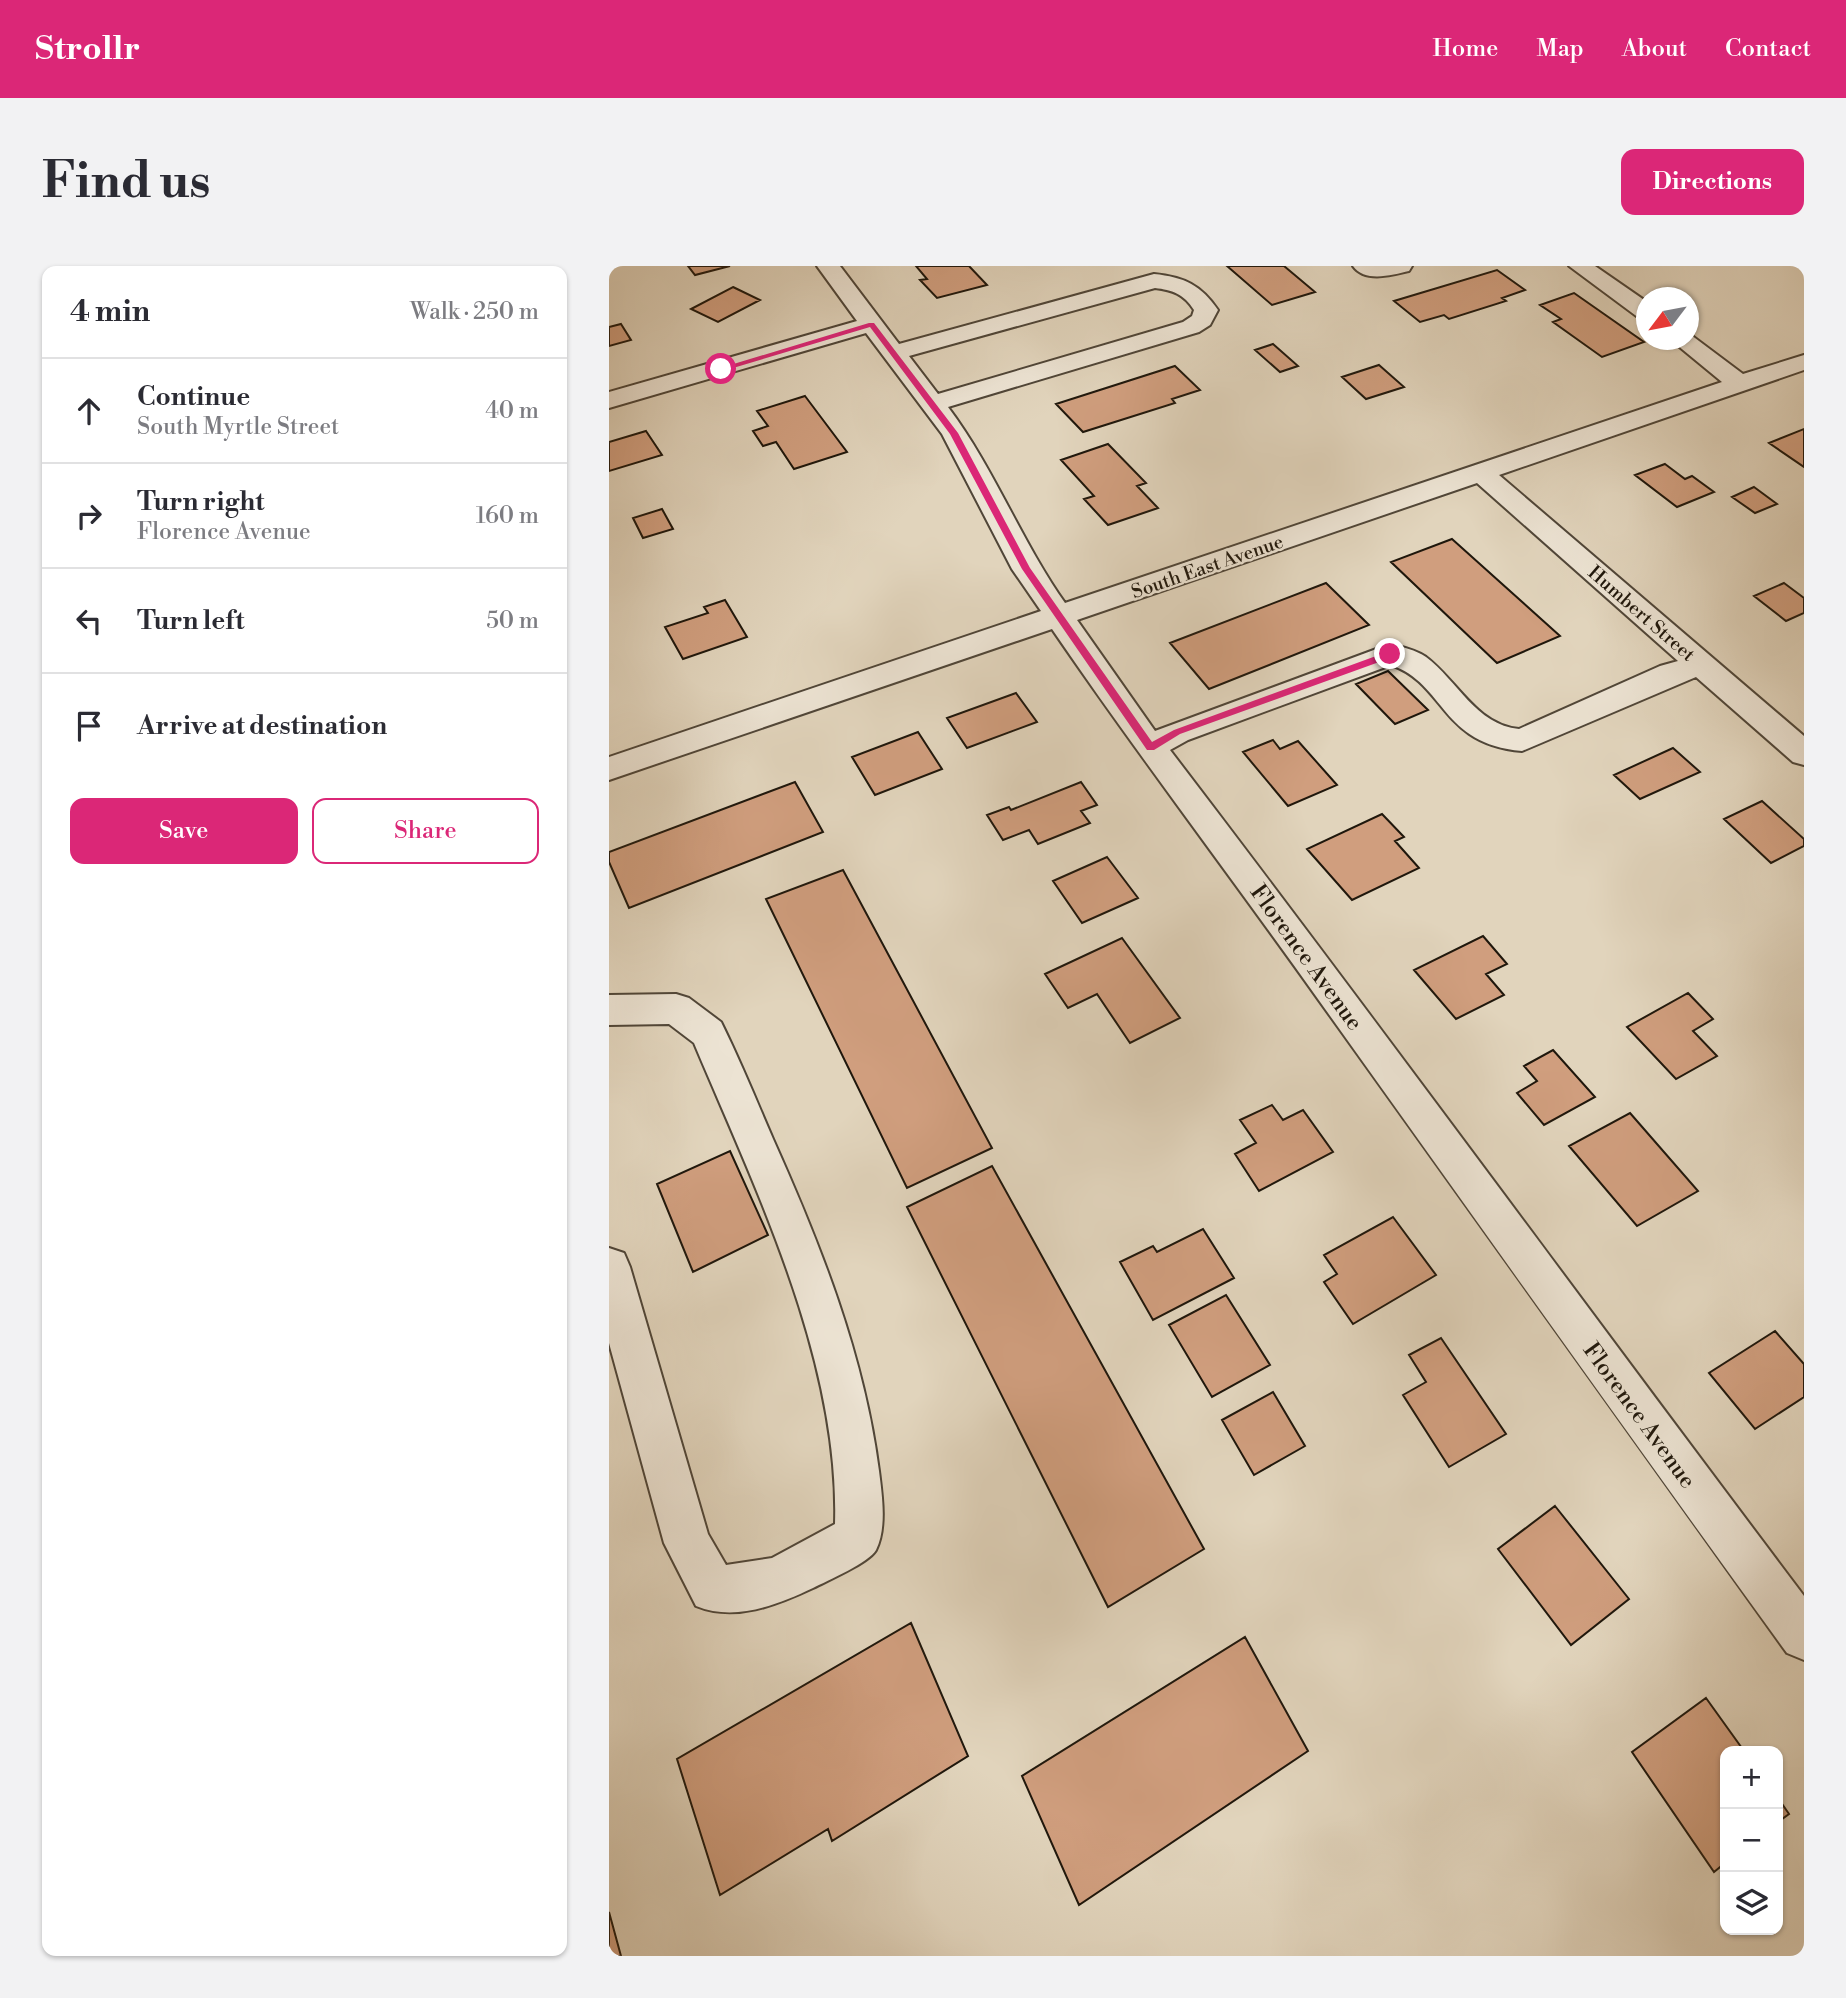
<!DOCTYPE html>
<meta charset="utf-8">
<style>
:root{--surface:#fff;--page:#f2f2f3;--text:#2b2b33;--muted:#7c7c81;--line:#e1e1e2;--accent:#db2777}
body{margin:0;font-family:"Libre Bodoni",serif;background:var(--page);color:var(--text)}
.controls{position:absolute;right:21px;bottom:21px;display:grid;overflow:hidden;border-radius:14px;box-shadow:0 2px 5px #0004}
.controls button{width:63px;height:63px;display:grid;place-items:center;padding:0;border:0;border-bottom:2px solid var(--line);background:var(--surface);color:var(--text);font:35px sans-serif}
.compass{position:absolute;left:1027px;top:21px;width:63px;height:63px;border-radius:50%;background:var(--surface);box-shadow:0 2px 5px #0004;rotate:238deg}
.stop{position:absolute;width:21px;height:21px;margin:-16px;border:5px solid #db2777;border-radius:50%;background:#fff}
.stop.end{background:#db2777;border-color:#fff;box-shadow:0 2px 7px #0008}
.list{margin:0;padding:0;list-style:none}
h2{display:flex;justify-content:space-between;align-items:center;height:91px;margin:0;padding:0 28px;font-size:30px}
h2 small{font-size:23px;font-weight:400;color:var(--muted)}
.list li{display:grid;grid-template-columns:46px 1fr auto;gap:21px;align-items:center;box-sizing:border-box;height:105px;padding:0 28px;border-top:2px solid var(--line)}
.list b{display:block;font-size:26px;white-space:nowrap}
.list p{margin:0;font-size:23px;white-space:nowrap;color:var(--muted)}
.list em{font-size:23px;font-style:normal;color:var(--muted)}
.actions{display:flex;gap:14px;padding:21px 28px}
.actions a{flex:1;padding:16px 0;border:2px solid var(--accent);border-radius:14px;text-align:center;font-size:24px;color:var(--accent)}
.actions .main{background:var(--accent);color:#fff}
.icon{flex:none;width:38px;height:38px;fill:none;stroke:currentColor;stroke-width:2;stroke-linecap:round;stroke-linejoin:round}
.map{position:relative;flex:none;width:1195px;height:1690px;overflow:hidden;border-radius:14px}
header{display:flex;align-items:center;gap:42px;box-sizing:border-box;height:98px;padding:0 35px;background:var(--accent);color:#fff}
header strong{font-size:33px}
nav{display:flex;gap:38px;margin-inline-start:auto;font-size:24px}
.intro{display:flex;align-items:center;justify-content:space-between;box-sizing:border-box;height:168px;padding:0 42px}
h1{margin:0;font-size:49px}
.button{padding:18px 32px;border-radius:14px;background:var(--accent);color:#fff;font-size:24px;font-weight:700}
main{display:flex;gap:42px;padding:0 42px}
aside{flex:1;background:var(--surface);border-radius:14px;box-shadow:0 2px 5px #0004}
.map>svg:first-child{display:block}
.building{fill:#d09e7e;stroke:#1f170c;stroke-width:2}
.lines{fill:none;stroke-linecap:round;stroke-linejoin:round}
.minor-casing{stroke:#504638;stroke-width:4}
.minor{fill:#ece3d3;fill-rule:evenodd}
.route{fill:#db2777}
.labels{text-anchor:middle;stroke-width:5;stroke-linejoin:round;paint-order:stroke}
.far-street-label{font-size:19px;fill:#1f170c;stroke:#ece3d3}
.street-label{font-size:23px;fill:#1f170c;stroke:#ece3d3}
</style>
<header>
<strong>Strollr</strong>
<nav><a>Home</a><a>Map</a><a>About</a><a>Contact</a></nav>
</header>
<div class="intro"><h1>Find us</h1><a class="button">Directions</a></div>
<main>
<aside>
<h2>4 min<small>Walk · 250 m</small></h2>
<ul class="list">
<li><svg class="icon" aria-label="ahead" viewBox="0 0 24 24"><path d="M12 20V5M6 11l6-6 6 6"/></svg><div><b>Continue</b><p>South Myrtle Street</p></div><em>40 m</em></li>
<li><svg class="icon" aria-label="right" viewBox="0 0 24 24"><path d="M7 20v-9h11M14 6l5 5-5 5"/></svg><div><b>Turn right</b><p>Florence Avenue</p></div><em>160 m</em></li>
<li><svg class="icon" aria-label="left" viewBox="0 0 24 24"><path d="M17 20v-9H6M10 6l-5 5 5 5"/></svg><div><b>Turn left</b></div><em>50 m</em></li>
<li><svg class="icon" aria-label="arrive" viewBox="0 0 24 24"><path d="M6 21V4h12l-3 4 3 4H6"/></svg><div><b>Arrive at destination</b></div></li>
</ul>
<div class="actions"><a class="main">Save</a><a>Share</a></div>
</aside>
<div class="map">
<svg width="1195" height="1690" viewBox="0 0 1195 1690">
<rect width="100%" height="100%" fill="#e1d4bc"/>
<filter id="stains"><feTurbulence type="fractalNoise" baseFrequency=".00286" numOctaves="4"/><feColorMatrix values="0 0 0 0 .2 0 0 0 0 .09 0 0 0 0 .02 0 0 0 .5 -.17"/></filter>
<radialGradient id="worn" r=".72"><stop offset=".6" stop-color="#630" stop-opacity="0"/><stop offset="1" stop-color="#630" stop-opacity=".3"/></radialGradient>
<path class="building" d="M79 0H121L86 9Z
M307 0H360L378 19 328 32 311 14 318 13Z
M618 0H675L706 26 663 39Z
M888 4 916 24 893 32 897 35 840 53 835 49 811 56 785 35Z
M124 21 151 34 109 56 82 43Z
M965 27 1035 76 993 91 944 56 952 53 931 39Z
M12 58 22 74 0 80V61Z
M664 78 689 100 671 106 646 84Z
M770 99 795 121 757 133 733 111Z
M566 100 591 124 563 133 566 137 474 166 447 138Z
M196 130 238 186 185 203 167 176 154 180 144 165 159 160 148 145Z
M1195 163V201L1160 177Z
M37 165 53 189 0 205V176Z
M499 178 537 217 528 220 549 242 499 259 475 233 485 230 452 194Z
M1056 198 1076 213 1083 210 1105 226 1068 241 1026 209Z
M1145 221 1168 238 1146 247 1123 231Z
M53 243 64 263 34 272 24 252Z
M843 273 951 370 888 397 782 296Z
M717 317 760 359 600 423 561 377Z
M1175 317 1195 332V347L1177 355 1145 330Z
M116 334 138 371 74 393 56 361 99 347 95 341Z
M779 405 819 444 786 458 747 418Z
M407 427 428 456 358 482 338 452Z
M309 466 333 503 266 529 243 491Z
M664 474 671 483 689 475 728 519 679 540 634 486Z
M1064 482 1091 506 1031 533 1005 509Z
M186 516 214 566 20 642 0 596V586Z
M472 516 488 539 472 545 481 557 429 578 420 564 394 574 378 549 400 541 402 544Z
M1153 535 1195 573V580L1162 597 1115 553Z
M773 548 795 571 786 575 810 602 743 634 698 583Z
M498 591 529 632 473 657 444 615Z
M234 604 383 882 298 922 157 633Z
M874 670 898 698 877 708 895 729 847 753 805 704Z
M513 672 571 752 521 777 488 728 459 742 436 708Z
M1079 727 1104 753 1084 765 1108 790 1067 813 1018 761Z
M944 784 986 831 935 859 908 827 928 815 915 800Z
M663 839 674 854 694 844 724 886 650 925 626 888 647 877 631 854Z
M1021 847 1089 925 1028 960 960 880Z
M121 885 159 969 84 1006 48 918Z
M383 900 595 1283 499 1341 298 941Z
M784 951 827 1009 744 1058 715 1016 728 1008 715 989Z
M594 963 625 1012 544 1054 511 996 544 980 548 986Z
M617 1029 661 1099 603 1131 560 1059Z
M1166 1065 1195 1098V1131L1146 1163 1100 1107Z
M832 1072 897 1168 840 1201 794 1129 817 1116 800 1089Z
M664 1126 696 1180 645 1209 613 1154Z
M946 1240 1020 1333 962 1379 889 1283Z
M302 1357 359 1490 223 1575 219 1563 111 1629 68 1493Z
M636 1371 699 1485 470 1639 413 1510Z
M1097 1432 1135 1485H1116V1597L1105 1606 1023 1486Z
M1169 1532 1180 1548 1169 1556Z
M0 1646 12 1690H0Z"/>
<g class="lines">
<defs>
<path id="minor" d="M208 0H231L290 78 545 8C575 11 592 19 609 44L601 59 590 66 339 141C385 202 412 275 456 337L1113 116 1062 74H1080V68L1082 69 1134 108 1195 89V104L890 209 1195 470V499L1184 496 1087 411 913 485C831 478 837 418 782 399L579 474 561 484C775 764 983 1049 1195 1330V1394L1178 1387C1020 1170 865 951 709 733 621 609 529 489 443 363L0 514V491L432 345 403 303 333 168 257 67 0 142V126L248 55ZM546 22C563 24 575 28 585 44L583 50 574 56 329 128 300 90ZM868 217 1069 395 1051 400 910 463C867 459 848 414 817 391 807 384 793 381 781 378L546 465 468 354Z
M744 0H803L800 5C783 9 756 17 744 0Z
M960 0H986L1038 36V54L1030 52Z
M67 728 80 732 112 756C131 794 147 834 164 873 212 980 255 1089 270 1205 273 1229 278 1262 267 1284 261 1296 218 1315 204 1322 168 1339 126 1356 87 1340L55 1277 0 1077V982L15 987 21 1001 99 1268 117 1299 163 1292 226 1258C231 1095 147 924 85 777L60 758 0 759V729Z"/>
</defs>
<use href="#minor" class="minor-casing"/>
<use href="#minor" class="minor"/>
</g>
<path class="route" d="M260 57H265L349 167 421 302 543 476 565 464 778 386H784V391L571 468 545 484H538L413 303 341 168 261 61 114 105 108 103Z"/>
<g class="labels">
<g class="far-street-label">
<text transform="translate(598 300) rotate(-19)" y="7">South East Avenue</text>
<text transform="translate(1033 347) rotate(41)" y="7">Humbert Street</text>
</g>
<g class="street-label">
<text transform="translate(698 691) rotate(54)" y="8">Florence Avenue</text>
<text transform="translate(1031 1149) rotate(54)" y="8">Florence Avenue</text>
</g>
</g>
<rect width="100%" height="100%" filter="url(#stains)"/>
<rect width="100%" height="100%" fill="url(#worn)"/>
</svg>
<div class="controls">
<button>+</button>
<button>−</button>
<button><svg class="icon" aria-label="layers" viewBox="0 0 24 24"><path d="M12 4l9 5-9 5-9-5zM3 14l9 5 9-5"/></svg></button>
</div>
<svg class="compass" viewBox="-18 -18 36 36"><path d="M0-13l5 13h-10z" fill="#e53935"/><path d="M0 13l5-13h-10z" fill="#7c7c81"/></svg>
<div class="stop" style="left:112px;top:103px"></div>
<div class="stop end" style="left:781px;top:388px"></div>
</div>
</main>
